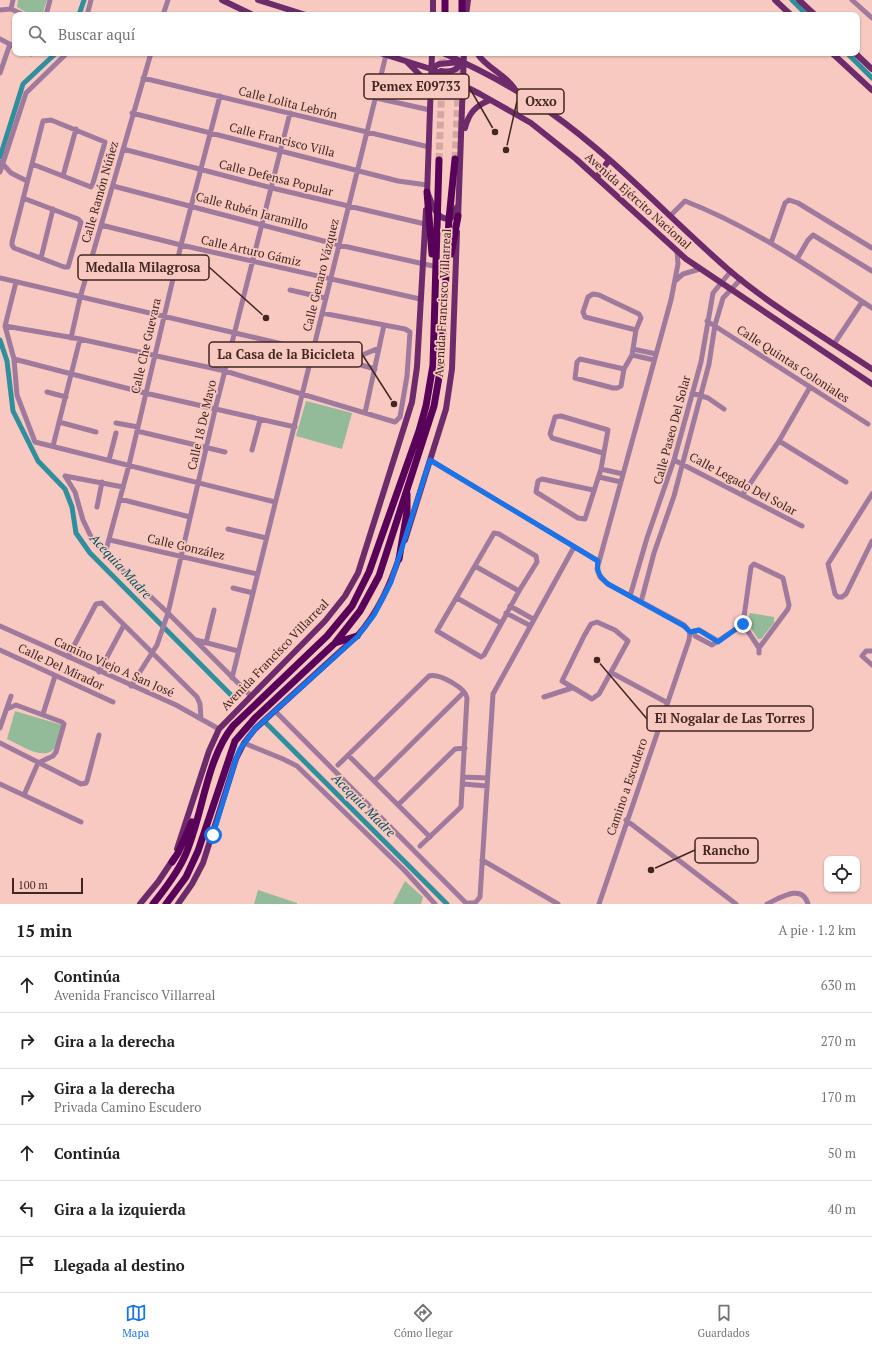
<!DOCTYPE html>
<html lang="es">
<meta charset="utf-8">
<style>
:root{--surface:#fff;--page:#f2f2f2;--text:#202124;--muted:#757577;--line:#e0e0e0;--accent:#1a73e8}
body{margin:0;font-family:"PT Serif",serif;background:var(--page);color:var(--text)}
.controls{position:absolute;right:12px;bottom:12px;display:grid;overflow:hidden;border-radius:8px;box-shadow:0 1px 3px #0004}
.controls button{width:36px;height:36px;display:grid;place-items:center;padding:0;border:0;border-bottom:1px solid var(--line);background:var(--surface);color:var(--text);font:20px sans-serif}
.scale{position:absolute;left:12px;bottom:10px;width:71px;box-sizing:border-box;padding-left:4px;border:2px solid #432621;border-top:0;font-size:11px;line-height:14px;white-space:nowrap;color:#432621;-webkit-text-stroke:3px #f8c9c1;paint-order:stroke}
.stop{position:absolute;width:12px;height:12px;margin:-9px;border:3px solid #1a73e8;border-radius:50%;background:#fff}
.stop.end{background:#1a73e8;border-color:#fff;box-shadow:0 1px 4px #0008}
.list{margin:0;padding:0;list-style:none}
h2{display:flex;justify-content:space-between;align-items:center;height:52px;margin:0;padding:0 16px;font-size:17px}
h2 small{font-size:13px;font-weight:400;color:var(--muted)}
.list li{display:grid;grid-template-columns:26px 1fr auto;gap:12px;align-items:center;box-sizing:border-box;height:56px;padding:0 16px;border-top:1px solid var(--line)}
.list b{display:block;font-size:15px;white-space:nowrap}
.list p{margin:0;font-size:13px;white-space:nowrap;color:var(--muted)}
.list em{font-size:13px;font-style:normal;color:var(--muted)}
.icon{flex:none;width:22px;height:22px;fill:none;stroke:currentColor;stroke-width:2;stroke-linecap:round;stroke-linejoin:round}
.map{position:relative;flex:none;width:872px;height:904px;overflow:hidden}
.search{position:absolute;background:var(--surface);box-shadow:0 1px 3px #0004;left:12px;right:12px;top:12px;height:44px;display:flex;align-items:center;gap:10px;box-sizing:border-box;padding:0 14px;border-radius:8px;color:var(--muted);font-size:15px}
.sheet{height:388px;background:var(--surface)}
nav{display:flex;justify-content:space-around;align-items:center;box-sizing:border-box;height:56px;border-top:1px solid var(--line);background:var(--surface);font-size:11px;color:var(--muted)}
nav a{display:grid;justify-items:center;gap:2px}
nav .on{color:var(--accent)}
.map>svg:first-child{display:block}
.green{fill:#94bb99}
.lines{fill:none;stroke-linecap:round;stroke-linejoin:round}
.canal{stroke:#308f9c;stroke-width:5}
.highway-tunnel{stroke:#d4a8a1;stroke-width:7;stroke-dasharray:7 3.5;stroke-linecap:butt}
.minor{stroke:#9f7a9d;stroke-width:5}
.major{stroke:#6d2b6b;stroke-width:6}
.highway{stroke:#590259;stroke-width:7}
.route{stroke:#1a73e8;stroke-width:5}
.labels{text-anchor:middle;stroke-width:3.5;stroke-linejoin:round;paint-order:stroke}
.street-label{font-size:12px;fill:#432621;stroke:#f8c9c1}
.water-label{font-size:13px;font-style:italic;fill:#00545f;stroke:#f8c9c1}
.leader{fill:none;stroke:#432621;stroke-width:1.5}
.callout-dot{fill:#432621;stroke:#f8c9c1;stroke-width:1.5}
.callout{fill:#f8c9c1;stroke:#432621;stroke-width:1.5}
.callout-label{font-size:13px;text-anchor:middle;font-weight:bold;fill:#432621}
</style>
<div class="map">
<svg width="872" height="904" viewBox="0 0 872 904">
<rect width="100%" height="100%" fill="#f8c9c1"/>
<path class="green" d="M18 0H47L42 15H31L17 7Z
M306 401 352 413 342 449 296 436Z
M750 613 774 617V623L761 639H758L747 622Z
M15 711 62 725C61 731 60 738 57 744 48 765 21 745 7 739Z
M405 881 423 897 421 904H393Z
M258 890 297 903V904H254Z"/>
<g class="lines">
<path class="canal" d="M792 0 807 15
M79 15 84 0
M847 53 872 78
M0 157 23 84 56 53
M0 340 7 361 13 411 38 461 65 489 72 507 76 533 90 553 233 697
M265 722 447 904"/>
<path class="highway-tunnel" d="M455 159 460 53
M439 160 443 53"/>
<path class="minor" d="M852 0 872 18
M11 9 24 15
M11 9 13 0
M0 10 11 9
M46 15 50 0
M87 15 91 0
M163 15 168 0
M0 39 15 47
M28 53 31 54
M0 73 10 44
M143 78 429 147
M376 98 430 110
M132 113 398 181 427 185
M123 149 272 188 425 224
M1 162 11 173 27 181
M0 172 26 93 67 53
M63 176 76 129
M113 186 339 245 433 266
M23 198 78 219 81 222 68 267H64L14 248 12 245V242L43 121 51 120 105 142 93 183 91 187 32 164
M670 216 685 201C752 227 813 269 872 308
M101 225 181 245 420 299
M771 243 785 203 789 200 798 203 872 248
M677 251 678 264 671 300 597 569 600 577 608 584 684 625 690 632
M41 258 53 209
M797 259 808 240 813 235 872 271
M0 278 312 351 375 369
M675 281 683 274 700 269
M16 282 5 326 14 359 17 395 35 442 275 502
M290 290 325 298
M707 321 868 424
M5 326 80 339 225 371 395 422 400 417 407 376 410 332 405 329 322 313
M71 338 80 298 151 53
M834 344 862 302
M633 349 656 354
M632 355 654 360
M14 359 145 393 295 427
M348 361 379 348
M624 369 580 359 577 362 575 378 613 388H617L621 386 624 369 632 355 636 330 641 318 639 314 599 295 593 294 588 297 583 312 585 317 636 330
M47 392 66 397
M692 393 708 398 724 409
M365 413 384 325
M59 422 96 432
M116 423 138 427
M137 431 225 452
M779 441 846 482
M53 446 80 339
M252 450 260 420
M109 460 116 433
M430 460 598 561
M674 460 802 526
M601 469 623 474
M65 476 75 492 83 520 94 543 168 613 251 696
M65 476 123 487
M599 477 621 482
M593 490 542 479 538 481 536 492 578 518 585 519 601 469 608 430 561 416 555 417 550 434 552 438 603 453
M743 494 779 441 810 387
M872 494 828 564 835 594 838 597H842L846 594 872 541
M120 499 190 517
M97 507 102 482
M228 529 266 538
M494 533 499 534 536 556 537 562 519 591 484 655 481 657 437 631Z
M110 540 257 574
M105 554 129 465 181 245 220 96
M475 566 519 591
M233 588 253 593
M630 596 647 538 674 460 701 362 713 293 731 271
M457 598 501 623
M641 602 654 553 674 496 709 364 715 325 723 298 741 279
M510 606 533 619
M506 613 529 625
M597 622 615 630 628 641 599 694 592 699 562 681 584 636 591 624Z
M0 626 176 705 219 729
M691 632 699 630 718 641
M694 632 695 636 712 645 743 624
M196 640 238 651
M206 643 214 610
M0 650 113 702
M872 651H866L862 656 872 665
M759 653V648L788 609 789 605 783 578 754 564 751 567 743 624 759 648
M68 657 96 604 102 603 197 697 200 704 201 719
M99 672 124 625
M612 673 666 702
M232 678 386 55
M131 686 157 645 168 613 215 410 290 113
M544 697 572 688
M7 709 16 705 62 722 64 724 56 752 53 756 38 763 24 795
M275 711 466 903H475L480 897 493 694 574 547
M43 714 55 676
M0 728 11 696
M0 743 81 784 86 783 87 781 99 735
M244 743 283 759 297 766 405 871 435 904
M348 755 430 837
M338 765 429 676C439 673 466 688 467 698L461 807 420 846
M463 777 488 778
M374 781 464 692
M0 784 81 822
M463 784 487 786
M398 805 455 749 465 748
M626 820 736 904
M482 860 558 904
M599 904 689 640 690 632
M767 904C780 898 802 883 808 904"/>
<path class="major" d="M222 0 253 15
M258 0 306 15
M775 0 791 15
M799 0 815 15
M433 15V0
M466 15 468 0
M380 53 431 69 480 94 531 123 576 159 686 259 872 384
M443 53C481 70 517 89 551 113 616 159 670 219 730 271 774 308 824 337 872 369
M477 53C486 68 504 73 514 88
M832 53 872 90
M855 53 872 69
M407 62 423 78 430 91
M431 69 439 64 460 62
M441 71C452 73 456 70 463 62
M465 128C469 113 475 106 490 100
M597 177 609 160
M428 194C432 204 437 222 451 218L457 207
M427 195 432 53
M458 219 464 53
M405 540 446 409 452 369 457 232
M177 849 209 751 219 729 325 621 345 596 358 573 412 402 417 367 426 210
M140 904 158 882 174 858
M178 904 192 884 203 863 236 759 244 743 255 729 357 636C378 612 390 585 400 555"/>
<path class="highway" d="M445 15V0
M462 15V0
M427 192 432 254
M451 254 458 216
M399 559 407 512V494
M335 643 357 636
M172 862 178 853 192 822
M153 904C165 889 176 875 184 858 203 817 205 761 233 726L327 636 352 606 369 572 419 431 426 406 433 365 439 160
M166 904 186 877 198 851 235 741 255 718 335 643 360 611 379 576 434 406 441 366 449 219 455 159"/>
</g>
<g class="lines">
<path class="route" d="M213 835 236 759 240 749 255 729 358 636 374 615 391 582 430 460 598 561C596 572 600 577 608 584L684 626 690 632 699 630 718 642 743 624"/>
</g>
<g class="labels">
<g class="street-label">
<text transform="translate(288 103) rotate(14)" y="4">Calle Lolita Lebrón</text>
<text transform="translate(282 140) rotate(14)" y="4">Calle Francisco Villa</text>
<text transform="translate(276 178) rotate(14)" y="4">Calle Defensa Popular</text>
<text transform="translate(100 192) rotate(-74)" y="4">Calle Ramón Núñez</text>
<text transform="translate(638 201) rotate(42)" y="4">Avenida Ejército Nacional</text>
<text transform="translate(252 211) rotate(15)" y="4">Calle Rubén Jaramillo</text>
<text transform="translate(251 251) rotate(13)" y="4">Calle Arturo Gámiz</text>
<text transform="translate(321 275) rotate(-76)" y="4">Calle Genaro Vázquez</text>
<text transform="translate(443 303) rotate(-87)" y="4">Avenida Francisco Villarreal</text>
<text transform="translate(146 346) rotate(-77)" y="4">Calle Che Guevara</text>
<text transform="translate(793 364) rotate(33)" y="4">Calle Quintas Coloniales</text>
<text transform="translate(202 425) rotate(-77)" y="4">Calle 18 De Mayo</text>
<text transform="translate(672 430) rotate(-75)" y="4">Calle Paseo Del Solar</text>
<text transform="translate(743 484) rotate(28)" y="4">Calle Legado Del Solar</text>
<text transform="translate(186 547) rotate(13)" y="4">Calle González</text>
<text transform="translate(275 655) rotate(-46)" y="4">Avenida Francisco Villarreal</text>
<text transform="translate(61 667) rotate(25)" y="4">Calle Del Mirador</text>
<text transform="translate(114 667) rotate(24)" y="4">Camino Viejo A San José</text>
<text transform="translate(627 787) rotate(-71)" y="4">Camino a Escudero</text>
</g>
<g class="water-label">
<text transform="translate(121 566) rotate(47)" y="5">Acequia Madre</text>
<text transform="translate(364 805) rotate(45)" y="5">Acequia Madre</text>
</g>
</g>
<path class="leader" d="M495 132L469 87M506 150L517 101M266 318L209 267M394 404L362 354M597 660L647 719M651 870L695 850"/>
<g class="callout-dot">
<circle cx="495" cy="132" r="4"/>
<circle cx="506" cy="150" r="4"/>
<circle cx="266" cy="318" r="4"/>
<circle cx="394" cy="404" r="4"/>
<circle cx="597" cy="660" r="4"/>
<circle cx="651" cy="870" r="4"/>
</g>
<g class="callout">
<rect x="364" y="74" width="105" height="25" rx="4"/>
<rect x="517" y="89" width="47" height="25" rx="4"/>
<rect x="78" y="255" width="131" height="25" rx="4"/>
<rect x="209" y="342" width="153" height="25" rx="4"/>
<rect x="647" y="706" width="166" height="25" rx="4"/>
<rect x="695" y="838" width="63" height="25" rx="4"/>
</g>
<g class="callout-label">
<text x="416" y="91">Pemex E09733</text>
<text x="541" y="106">Oxxo</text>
<text x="143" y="272">Medalla Milagrosa</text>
<text x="286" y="359">La Casa de la Bicicleta</text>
<text x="730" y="723">El Nogalar de Las Torres</text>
<text x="726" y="855">Rancho</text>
</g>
</svg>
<div class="controls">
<button><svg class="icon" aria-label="locate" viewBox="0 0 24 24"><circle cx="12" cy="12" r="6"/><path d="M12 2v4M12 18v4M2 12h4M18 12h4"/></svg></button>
</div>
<div class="scale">100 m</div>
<div class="stop" style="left:213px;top:835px"></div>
<div class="stop end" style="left:743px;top:624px"></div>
<div class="search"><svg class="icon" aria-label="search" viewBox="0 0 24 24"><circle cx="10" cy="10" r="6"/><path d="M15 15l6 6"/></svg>Buscar aquí</div>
</div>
<section class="sheet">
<h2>15 min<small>A pie · 1.2 km</small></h2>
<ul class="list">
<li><svg class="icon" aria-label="ahead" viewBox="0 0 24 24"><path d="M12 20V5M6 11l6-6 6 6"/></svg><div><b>Continúa</b><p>Avenida Francisco Villarreal</p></div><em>630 m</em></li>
<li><svg class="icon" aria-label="right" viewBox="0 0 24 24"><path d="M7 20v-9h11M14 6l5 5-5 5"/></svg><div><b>Gira a la derecha</b></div><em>270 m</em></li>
<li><svg class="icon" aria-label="right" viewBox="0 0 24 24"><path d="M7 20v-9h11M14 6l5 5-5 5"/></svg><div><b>Gira a la derecha</b><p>Privada Camino Escudero</p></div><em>170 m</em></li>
<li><svg class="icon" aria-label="ahead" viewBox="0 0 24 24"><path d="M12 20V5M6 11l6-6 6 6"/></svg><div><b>Continúa</b></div><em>50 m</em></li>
<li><svg class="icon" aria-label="left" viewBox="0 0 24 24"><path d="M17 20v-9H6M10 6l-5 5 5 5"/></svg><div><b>Gira a la izquierda</b></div><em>40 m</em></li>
<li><svg class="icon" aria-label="arrive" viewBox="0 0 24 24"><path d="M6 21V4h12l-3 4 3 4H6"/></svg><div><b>Llegada al destino</b></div></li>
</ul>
</section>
<nav>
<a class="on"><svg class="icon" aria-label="map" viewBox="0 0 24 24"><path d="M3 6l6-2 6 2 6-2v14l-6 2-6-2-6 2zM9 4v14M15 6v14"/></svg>Mapa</a>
<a><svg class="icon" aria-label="directions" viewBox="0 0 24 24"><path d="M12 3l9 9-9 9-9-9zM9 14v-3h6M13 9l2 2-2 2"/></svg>Cómo llegar</a>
<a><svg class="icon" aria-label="saved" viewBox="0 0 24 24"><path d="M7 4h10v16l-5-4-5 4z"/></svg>Guardados</a>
</nav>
